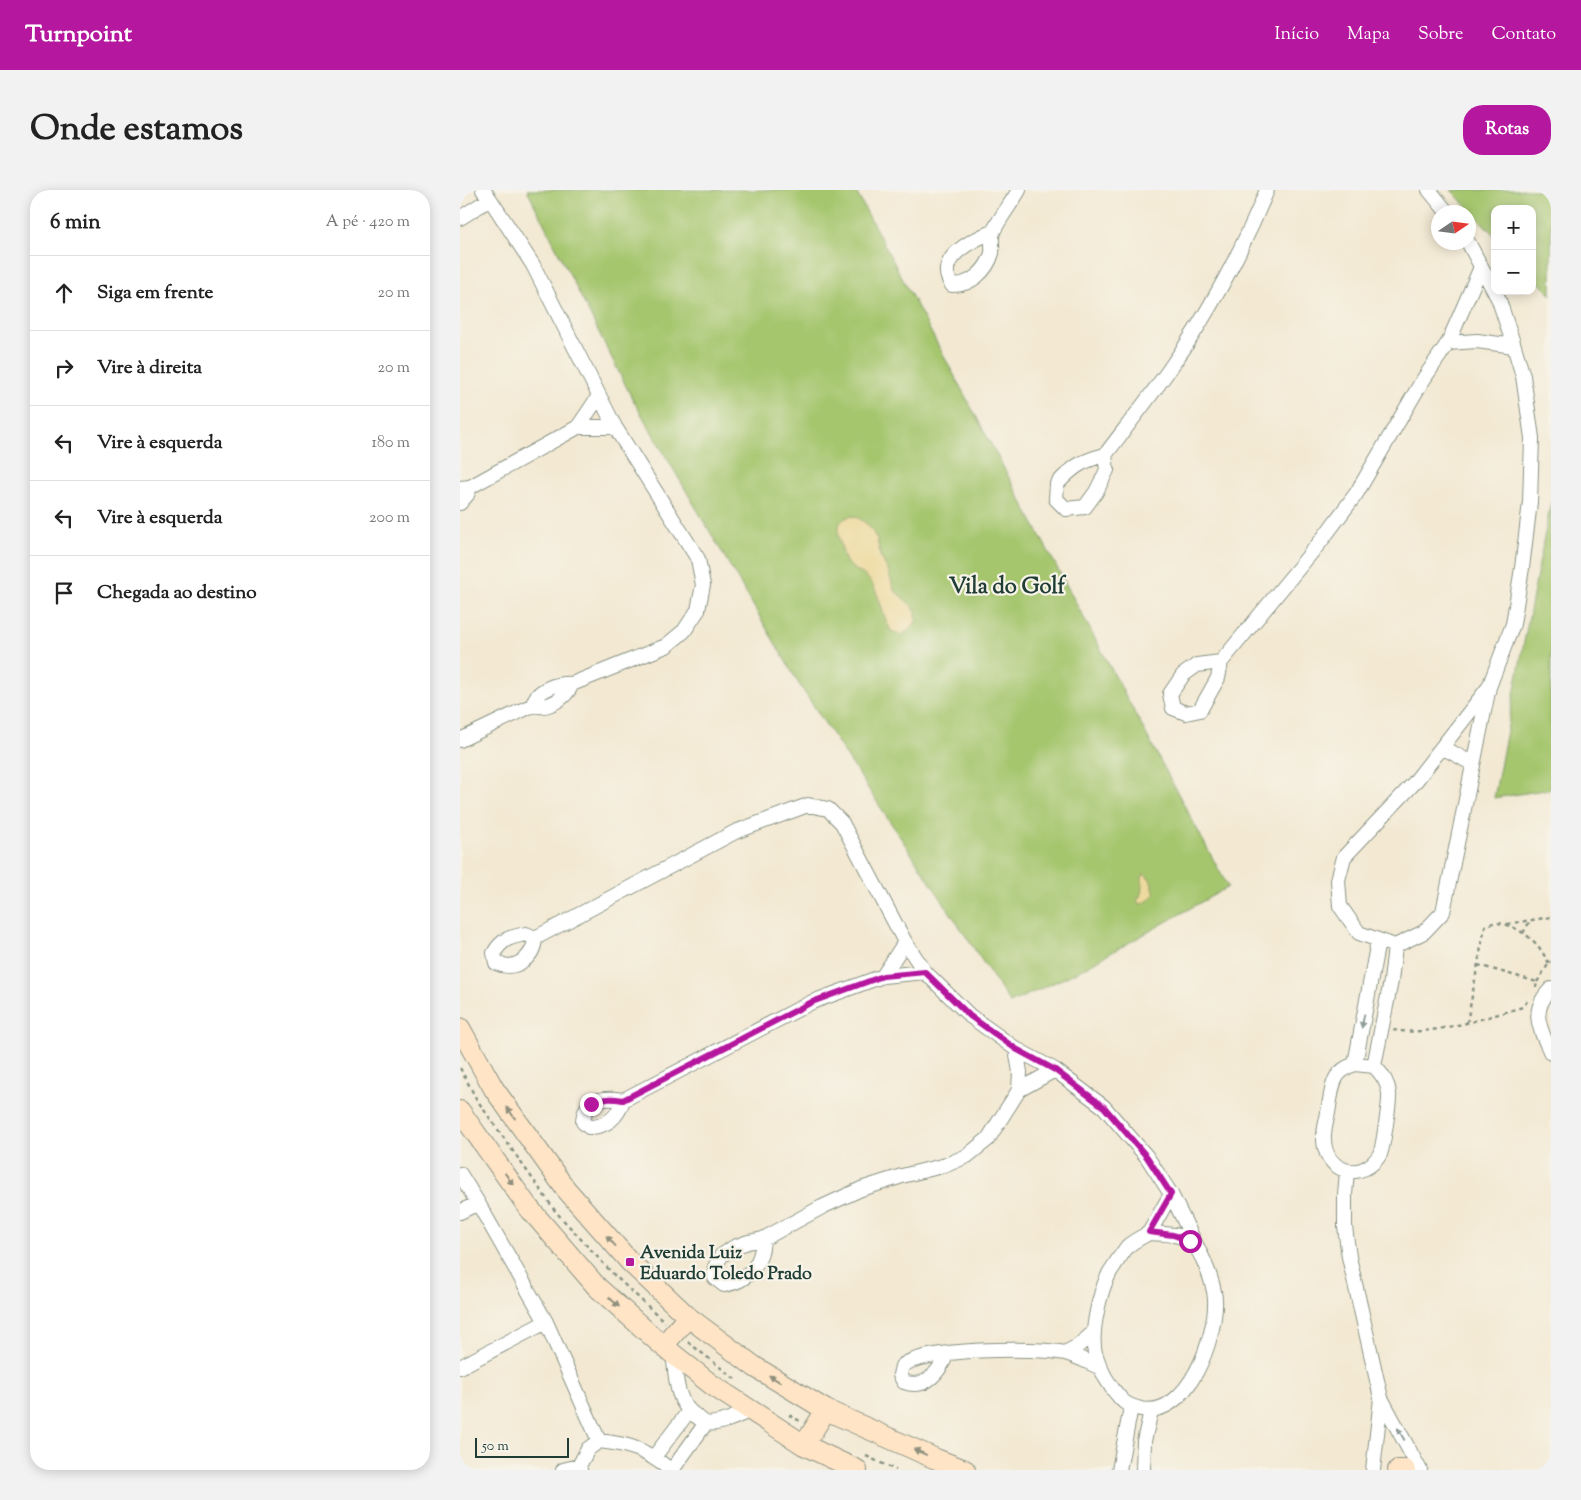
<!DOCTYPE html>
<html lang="pt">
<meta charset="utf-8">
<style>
:root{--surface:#fff;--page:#f2f2f2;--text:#222;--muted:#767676;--line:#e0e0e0;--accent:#b5179e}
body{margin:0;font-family:"Sorts Mill Goudy",serif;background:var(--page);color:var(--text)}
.controls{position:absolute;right:15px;top:15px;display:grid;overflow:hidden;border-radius:10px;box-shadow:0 2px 12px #0003}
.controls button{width:45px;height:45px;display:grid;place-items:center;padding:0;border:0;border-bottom:1px solid var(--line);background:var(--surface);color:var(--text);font:25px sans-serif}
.compass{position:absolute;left:971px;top:15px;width:45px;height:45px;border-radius:50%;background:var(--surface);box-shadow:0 2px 12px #0003;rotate:77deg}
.scale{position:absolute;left:15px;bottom:12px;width:94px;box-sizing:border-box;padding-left:5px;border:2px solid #1f3d34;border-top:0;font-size:14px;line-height:18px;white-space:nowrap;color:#1f3d34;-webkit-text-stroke:4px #f7f3e8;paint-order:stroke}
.stop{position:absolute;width:15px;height:15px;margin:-11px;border:4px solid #b5179e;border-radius:50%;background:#fff}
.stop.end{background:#b5179e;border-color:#fff;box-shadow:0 1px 5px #0008}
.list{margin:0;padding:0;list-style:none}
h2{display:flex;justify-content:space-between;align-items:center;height:65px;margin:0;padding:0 20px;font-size:21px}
h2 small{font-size:16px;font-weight:400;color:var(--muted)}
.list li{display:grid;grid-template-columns:32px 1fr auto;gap:15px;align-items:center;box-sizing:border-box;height:75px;padding:0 20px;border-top:1px solid var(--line)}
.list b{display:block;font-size:19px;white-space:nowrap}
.list em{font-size:16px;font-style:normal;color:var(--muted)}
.icon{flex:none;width:28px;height:28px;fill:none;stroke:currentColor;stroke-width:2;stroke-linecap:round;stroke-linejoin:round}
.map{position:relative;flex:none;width:1091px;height:1280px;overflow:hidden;border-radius:20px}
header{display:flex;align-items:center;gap:30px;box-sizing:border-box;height:70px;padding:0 25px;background:var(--accent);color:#fff}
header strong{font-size:24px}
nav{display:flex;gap:28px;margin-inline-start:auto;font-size:18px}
.intro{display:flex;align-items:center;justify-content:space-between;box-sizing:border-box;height:120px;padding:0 30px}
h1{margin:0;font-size:35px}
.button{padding:12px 22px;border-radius:20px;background:var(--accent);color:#fff;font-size:18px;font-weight:700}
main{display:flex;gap:30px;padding:0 30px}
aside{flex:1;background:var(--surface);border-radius:20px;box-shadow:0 2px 12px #0003}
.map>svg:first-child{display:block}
.green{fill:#a6c66e;stroke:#628251}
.sand{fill:#eeda9e;stroke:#868c69}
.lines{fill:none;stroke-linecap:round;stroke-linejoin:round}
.street-casing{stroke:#899384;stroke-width:16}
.secondary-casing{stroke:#899384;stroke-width:22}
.path{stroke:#899384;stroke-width:2.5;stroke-dasharray:4 4;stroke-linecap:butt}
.street{stroke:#fff;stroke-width:14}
.secondary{stroke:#ffe4c6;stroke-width:20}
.oneway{fill:#8f9e9a}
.oneway2{fill:#8f907d}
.route{stroke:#b5179e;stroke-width:6}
.poi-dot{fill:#b5179e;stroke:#f7f3e8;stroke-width:2}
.labels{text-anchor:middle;stroke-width:4.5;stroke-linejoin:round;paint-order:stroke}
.poi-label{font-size:18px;font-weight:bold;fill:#1f3d34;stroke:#f7f3e8;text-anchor:start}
.district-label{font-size:22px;font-weight:bold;fill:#1f3d34;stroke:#f7f3e8}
</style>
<header>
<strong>Turnpoint</strong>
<nav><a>Início</a><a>Mapa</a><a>Sobre</a><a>Contato</a></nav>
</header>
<div class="intro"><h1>Onde estamos</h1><a class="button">Rotas</a></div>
<main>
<aside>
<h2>6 min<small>A pé · 420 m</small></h2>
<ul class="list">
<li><svg class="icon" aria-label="ahead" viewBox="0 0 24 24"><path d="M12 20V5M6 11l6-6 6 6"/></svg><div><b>Siga em frente</b></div><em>20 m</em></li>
<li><svg class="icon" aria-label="right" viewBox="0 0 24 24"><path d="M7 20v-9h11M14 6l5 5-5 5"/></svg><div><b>Vire à direita</b></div><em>20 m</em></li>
<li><svg class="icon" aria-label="left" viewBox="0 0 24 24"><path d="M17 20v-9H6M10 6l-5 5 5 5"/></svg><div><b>Vire à esquerda</b></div><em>180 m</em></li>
<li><svg class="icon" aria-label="left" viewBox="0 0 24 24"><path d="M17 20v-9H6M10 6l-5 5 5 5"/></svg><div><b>Vire à esquerda</b></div><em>200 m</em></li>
<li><svg class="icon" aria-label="arrive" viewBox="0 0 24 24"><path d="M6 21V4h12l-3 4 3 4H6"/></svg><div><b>Chegada ao destino</b></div></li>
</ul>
</aside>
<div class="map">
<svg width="1091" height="1280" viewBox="0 0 1091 1280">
<rect width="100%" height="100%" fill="#f7f3e8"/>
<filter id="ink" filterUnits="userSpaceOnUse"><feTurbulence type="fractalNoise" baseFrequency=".02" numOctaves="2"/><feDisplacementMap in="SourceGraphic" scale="10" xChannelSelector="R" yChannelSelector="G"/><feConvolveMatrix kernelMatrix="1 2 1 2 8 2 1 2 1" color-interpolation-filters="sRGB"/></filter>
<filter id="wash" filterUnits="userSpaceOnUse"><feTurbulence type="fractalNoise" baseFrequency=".0096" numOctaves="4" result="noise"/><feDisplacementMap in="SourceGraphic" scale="20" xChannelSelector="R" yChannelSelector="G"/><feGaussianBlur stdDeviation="1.12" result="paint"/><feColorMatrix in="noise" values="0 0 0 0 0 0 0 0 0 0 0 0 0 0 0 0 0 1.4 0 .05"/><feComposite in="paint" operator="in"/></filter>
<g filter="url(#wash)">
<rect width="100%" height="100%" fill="#f3e9d3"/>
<path class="green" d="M67 0H395L768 697 617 782 550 813 339 494 173 210Z
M991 0H1091V105L1072 85V19H1035V46Z
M1091 312V599L1034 608Z"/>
<path class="sand" d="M393 326 400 329 409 336 417 349 420 366 428 380 434 400 451 415 456 422V432L448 441 441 445 431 441C422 425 421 407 411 392 405 383 394 381 387 373 384 369 383 363 382 359 378 344 373 329 393 326Z
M684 684 690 689 695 704 686 712 680 714 677 711C687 697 678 693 684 684Z"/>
</g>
<g filter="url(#ink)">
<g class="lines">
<defs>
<path id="street" d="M23 0 30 9 73 75 155 237 238 369 243 395 238 420 224 441 206 456 112 494
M969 0 987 22
M0 28 30 9
M532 42C512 50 473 69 492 95 510 96 527 81 532 63 533 56 530 47 534 40 541 26 551 14 559 0
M1008 52 1039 110 1054 156 1063 186 1072 248 1070 312 1062 378 1053 434 1029 497
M988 153 1021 77
M118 237 139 206
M645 265 647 280 636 302 625 317 606 319 596 309 597 294C613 277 621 271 645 265 667 236 690 207 711 177 748 125 783 59 807 0
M10 297 118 237H155
M0 298 10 297 7 305 0 313
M761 472 737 475 723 485 710 504 713 518 726 523 740 520 758 488 761 472 861 351 896 304 961 193 988 153 1017 151 1054 156
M1029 497 983 722 964 742 935 756 899 743 880 716 878 690 884 667 954 593Z
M0 550 73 515C88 520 106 508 112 494 98 493 76 499 73 515
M982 557 1013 574
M66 744 75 748C74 768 55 782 36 773L34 763C42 749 50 747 66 744Z
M75 748 275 642 348 615 368 619 382 633 445 752 465 782 510 826 556 859 595 880 644 917 687 967 711 1004 745 1073
M423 786 445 752
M1091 799C1069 821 1080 839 1091 863
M556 859 560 882 559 900
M895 874 914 876C922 884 928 892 929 903 930 910 923 958 920 964 919 966 915 971 913 973 892 991 865 977 864 950 863 940 868 927 869 916 873 895 872 882 895 874Z
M895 874 918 751
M914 876 931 791 935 756
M163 910C158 927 147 937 129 937L123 932C124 908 144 907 163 910L352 812 423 786 465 782
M887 981 885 1005V1037L889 1067 921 1208 960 1280
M0 984 18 1013 86 1132 139 1251
M0 1022 18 1013
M689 1043C701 1044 719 1043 730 1051 742 1060 754 1094 755 1109 757 1146 728 1229 681 1219 673 1217 666 1215 661 1209 649 1196 640 1180 635 1163 630 1143 640 1100 650 1082 655 1074 661 1065 667 1057 673 1051 682 1047 689 1043Z
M689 1043 711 1004
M303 1049C302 1074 289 1091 264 1095L255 1088V1077L261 1066 274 1057 288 1052 303 1049 362 1017 401 999 442 986 486 975 507 966 528 949 559 900 595 880
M213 1162C216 1185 215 1213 236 1226 239 1228 243 1232 246 1233 258 1236 280 1225 291 1220
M605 1163 618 1156 634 1142
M487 1164C479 1182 466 1200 444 1192L440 1185 442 1176C463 1158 576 1157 605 1163 617 1166 629 1173 641 1178
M0 1177 86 1132
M194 1267 229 1221
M103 1280 119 1276
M120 1280 119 1276 128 1259 139 1251C173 1255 183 1259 211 1280
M212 1280 246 1233
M659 1280 671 1217
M683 1280 684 1251 691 1221
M913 1280 921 1208"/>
<path id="secondary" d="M0 838 34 899 105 998 170 1072 228 1127 295 1177 366 1220 476 1269 505 1280
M0 921 68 1017 137 1097 203 1156 252 1195 344 1255 397 1280
M203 1156 228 1127
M344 1255 366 1220
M938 1280H945"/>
</defs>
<use href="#street" class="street-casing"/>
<use href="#secondary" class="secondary-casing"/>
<path class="path" d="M1047 734 1091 727
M1063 743 1070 731
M1018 775 1077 792 1076 797
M1077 792 1089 773 1091 772
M1007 833 1025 736C1041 726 1067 743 1078 756 1082 761 1085 767 1089 773
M933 840C971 847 1026 827 1063 817L1068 810
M0 878 17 910 96 1022 154 1085 205 1132
M228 1152 275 1189
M329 1225 340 1231
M406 1266 436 1280"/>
<use href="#street" class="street"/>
<use href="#secondary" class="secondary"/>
</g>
<defs><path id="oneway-solid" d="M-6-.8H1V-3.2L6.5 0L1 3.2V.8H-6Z" transform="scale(1.25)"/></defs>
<g class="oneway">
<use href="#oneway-solid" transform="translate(903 831) rotate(101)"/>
<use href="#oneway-solid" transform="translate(941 1244) rotate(-119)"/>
</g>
<g class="oneway2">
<use href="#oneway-solid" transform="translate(51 923) rotate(-126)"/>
<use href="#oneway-solid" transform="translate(49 989) rotate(55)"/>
<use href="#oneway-solid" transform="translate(151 1051) rotate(-132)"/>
<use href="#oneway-solid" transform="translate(154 1112) rotate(42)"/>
<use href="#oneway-solid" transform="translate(315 1189) rotate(-149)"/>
<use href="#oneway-solid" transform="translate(460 1262) rotate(-156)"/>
</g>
</g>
<g class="lines" filter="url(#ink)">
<path class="route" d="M131 914C142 908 151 908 163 910L352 812 423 786 465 782 510 826 556 859 595 880 644 917 687 967 711 1004 689 1042 713 1045 730 1051"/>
</g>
<rect class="poi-dot" x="165" y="1067" width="10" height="10" rx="2.5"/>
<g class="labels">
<g class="poi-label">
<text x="180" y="1068">Avenida Luiz<tspan x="180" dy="21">Eduardo Toledo Prado</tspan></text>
</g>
<g class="district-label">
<text x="547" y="403">Vila do Golf</text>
</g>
</g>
</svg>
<div class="controls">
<button>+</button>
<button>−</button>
</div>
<svg class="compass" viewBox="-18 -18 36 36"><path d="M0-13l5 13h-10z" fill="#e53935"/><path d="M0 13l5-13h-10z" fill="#767676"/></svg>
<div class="scale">50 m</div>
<div class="stop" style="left:730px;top:1051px"></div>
<div class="stop end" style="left:131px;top:914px"></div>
</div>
</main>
